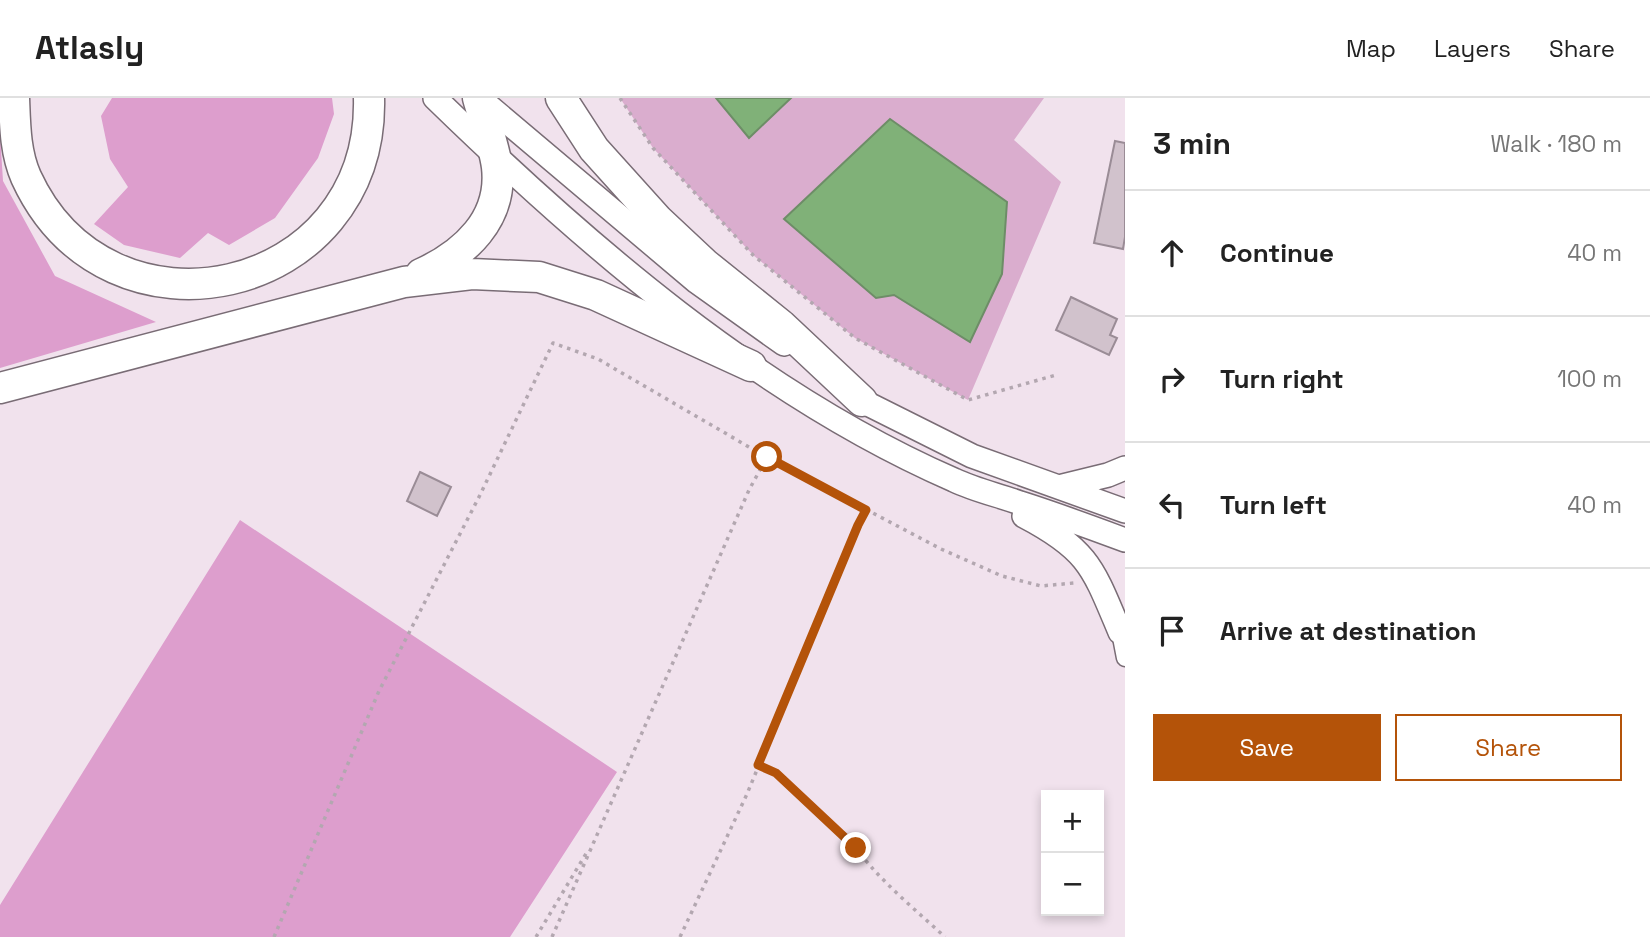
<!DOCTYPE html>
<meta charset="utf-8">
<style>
:root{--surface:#fff;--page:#f6f6f6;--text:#222;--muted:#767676;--line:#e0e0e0;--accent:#b45309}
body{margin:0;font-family:"Space Grotesk",sans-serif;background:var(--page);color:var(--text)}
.controls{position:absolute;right:21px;bottom:21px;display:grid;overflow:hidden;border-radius:0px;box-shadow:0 4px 10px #0003}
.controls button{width:63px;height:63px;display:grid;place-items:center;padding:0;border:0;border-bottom:2px solid var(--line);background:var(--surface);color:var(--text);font:35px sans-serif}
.stop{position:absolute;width:21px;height:21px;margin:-16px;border:5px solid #b45309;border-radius:50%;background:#fff}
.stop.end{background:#b45309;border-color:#fff;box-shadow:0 2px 7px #0008}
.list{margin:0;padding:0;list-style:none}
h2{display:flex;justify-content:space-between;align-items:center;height:91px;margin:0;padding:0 28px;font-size:30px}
h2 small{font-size:23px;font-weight:400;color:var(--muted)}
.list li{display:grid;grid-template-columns:46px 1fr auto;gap:21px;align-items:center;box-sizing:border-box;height:126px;padding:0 28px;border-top:2px solid var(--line)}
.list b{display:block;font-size:26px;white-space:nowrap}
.list em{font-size:23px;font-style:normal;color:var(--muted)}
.actions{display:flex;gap:14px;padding:21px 28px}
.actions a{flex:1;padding:16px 0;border:2px solid var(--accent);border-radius:0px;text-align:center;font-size:24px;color:var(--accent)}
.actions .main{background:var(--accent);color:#fff}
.icon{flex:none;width:38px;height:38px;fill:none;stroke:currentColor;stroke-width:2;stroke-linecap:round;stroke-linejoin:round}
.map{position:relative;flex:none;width:1125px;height:839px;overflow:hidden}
header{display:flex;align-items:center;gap:42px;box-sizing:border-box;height:98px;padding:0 35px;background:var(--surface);border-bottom:2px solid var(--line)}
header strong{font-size:33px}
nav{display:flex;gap:38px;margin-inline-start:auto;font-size:24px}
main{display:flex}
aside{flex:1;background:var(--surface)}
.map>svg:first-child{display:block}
.green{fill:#daadce}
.forest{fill:#dd9ecd}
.water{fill:#80b178;stroke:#6d8d67;stroke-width:2}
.building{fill:#d1c2cc;stroke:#9a8c96;stroke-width:2}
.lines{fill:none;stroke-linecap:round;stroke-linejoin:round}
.street-casing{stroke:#796c75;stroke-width:19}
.secondary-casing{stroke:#796c75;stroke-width:26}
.highway-casing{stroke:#796c75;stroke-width:33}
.path{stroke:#b3a7b0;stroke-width:3.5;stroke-dasharray:3.5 5;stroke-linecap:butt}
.street{stroke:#fff;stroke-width:16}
.secondary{stroke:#fff;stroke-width:23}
.highway{stroke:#fff;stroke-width:30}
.route{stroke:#b45309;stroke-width:9}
</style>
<header>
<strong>Atlasly</strong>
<nav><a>Map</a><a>Layers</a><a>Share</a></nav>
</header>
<main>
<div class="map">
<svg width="1125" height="839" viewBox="0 0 1125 839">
<rect width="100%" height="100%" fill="#f1e2ed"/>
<path class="green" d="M620 0H1044L1014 42 1061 84 968 302 855 240 753 157 653 50Z"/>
<path class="forest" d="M112 0H332L334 16 318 60 275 120 229 147 208 135 180 160 124 147 94 126 128 89 110 61 101 18Z
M0 36 3 83 55 178 156 224 0 270Z
M240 422 617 674 510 839H0V807Z"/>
<path class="water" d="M716 0H791L749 40Z
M890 21 1007 104 1002 176 970 244 894 197 876 200 784 121Z"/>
<path class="building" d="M1115 43 1125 45V139L1123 151 1094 145Z
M1071 199 1117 221 1110 237 1117 240 1109 257 1056 232Z
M420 374 451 389 437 418 407 403Z"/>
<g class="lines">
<defs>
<path id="street" d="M1120 534 1125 560"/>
<path id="secondary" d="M435 0C586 147 759 297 954 382 975 392 998 397 1020 405 1055 416 1090 429 1125 442
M479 0 697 184 784 246
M848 293 862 303 972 358 1125 413
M1059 389 1108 377 1125 370
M1024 418C1089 452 1093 470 1120 534"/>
<path id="highway" d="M14 0C15 26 15 54 26 79 108 258 374 199 369 0
M561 0 594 51 658 122 705 166 781 227 862 303
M421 176C465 156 503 121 497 69 494 46 484 22 478 0
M0 290 404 184 472 176 539 179 596 197 751 268"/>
</defs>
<use href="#street" class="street-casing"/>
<use href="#secondary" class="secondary-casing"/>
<use href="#highway" class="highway-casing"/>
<path class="path" d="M620 0 653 50 753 157 855 240 968 302 1056 277
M758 667C796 683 846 740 874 772 896 796 921 817 945 839
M274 839 379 593 480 397 553 245 598 261 761 356 941 451 1002 478 1041 488 1074 485
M536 839 587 754
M552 839 749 392 767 359
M680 839 747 696 858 427 866 412"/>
<use href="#street" class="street"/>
<use href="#secondary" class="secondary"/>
<use href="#highway" class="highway"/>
</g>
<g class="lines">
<path class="route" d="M767 359 866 412 858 427 758 667 776 675 856 750"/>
</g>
</svg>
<div class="controls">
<button>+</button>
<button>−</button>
</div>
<div class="stop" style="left:767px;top:359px"></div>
<div class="stop end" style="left:856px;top:750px"></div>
</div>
<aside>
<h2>3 min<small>Walk · 180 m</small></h2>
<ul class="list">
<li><svg class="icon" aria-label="ahead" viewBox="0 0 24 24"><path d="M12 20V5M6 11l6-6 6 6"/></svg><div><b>Continue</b></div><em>40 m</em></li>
<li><svg class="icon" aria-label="right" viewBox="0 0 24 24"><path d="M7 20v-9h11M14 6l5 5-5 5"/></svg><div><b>Turn right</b></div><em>100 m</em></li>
<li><svg class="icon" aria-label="left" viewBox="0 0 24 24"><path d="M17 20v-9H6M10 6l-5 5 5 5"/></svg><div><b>Turn left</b></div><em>40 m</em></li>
<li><svg class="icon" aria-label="arrive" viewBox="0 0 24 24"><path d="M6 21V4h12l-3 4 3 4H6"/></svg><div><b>Arrive at destination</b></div></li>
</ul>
<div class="actions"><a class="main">Save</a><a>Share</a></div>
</aside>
</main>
